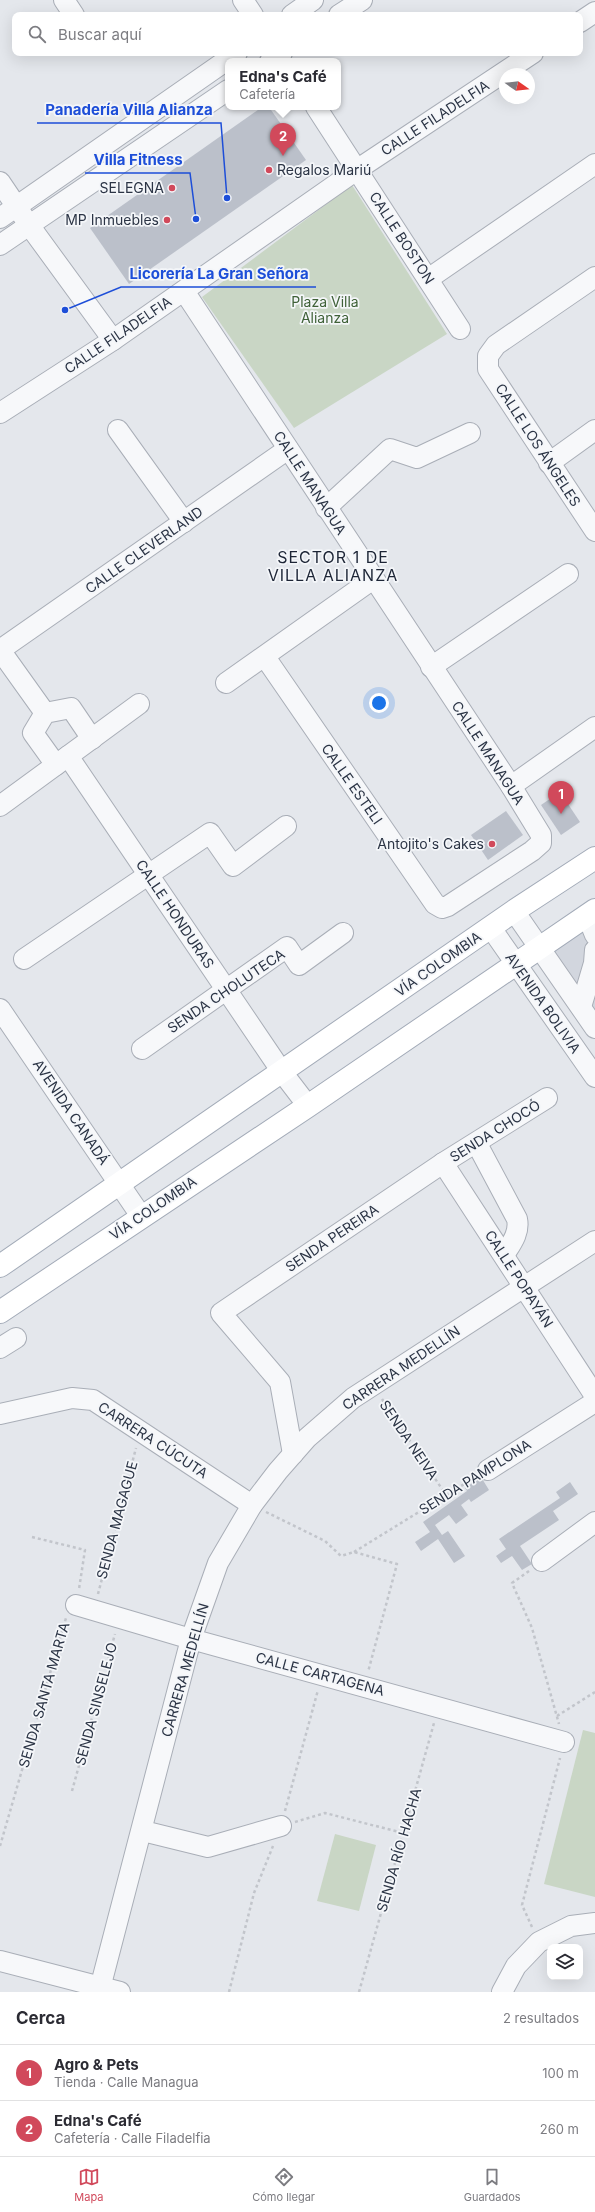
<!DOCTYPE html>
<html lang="es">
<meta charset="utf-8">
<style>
body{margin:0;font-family:Inter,sans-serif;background:#f2f2f3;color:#2b2b33}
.controls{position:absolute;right:12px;bottom:12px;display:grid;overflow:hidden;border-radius:8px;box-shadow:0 4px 16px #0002}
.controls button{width:36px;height:36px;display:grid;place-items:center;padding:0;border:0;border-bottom:1px solid #e1e1e2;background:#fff;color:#2b2b33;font:20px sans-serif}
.compass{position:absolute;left:499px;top:68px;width:36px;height:36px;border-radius:50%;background:#fff;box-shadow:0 4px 16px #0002;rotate:104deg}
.you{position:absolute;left:379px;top:703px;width:14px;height:14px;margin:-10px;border:3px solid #fff;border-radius:50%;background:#1a73e8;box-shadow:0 0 0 6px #1a73e833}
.badge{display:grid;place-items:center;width:26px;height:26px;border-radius:50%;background:#d1495b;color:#fff;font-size:13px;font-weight:700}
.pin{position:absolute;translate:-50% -33px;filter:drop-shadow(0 1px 2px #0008)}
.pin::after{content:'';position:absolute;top:21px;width:14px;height:12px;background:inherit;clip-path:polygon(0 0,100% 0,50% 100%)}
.popup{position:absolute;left:225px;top:58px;width:116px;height:52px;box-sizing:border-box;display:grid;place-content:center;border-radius:8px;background:#fff;filter:drop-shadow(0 1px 3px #0005);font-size:13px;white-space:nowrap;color:#7c7c81}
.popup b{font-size:15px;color:#2b2b33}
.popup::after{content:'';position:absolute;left:50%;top:100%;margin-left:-8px;border:8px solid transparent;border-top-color:#fff}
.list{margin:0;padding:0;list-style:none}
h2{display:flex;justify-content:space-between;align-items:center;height:52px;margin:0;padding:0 16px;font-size:17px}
h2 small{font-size:13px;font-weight:400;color:#7c7c81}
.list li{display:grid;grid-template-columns:26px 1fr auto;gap:12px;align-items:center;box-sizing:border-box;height:56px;padding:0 16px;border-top:1px solid #e1e1e2}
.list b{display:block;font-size:15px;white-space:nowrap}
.list p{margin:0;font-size:13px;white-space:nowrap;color:#7c7c81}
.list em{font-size:13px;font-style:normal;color:#7c7c81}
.icon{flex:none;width:22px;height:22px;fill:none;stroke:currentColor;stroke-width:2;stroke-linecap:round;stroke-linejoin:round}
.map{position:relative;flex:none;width:595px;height:1992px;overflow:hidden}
.search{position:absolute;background:#fff;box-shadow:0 4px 16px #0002;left:12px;right:12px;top:12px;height:44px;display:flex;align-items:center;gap:10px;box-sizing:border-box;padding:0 14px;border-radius:8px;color:#7c7c81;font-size:15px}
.sheet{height:164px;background:#fff}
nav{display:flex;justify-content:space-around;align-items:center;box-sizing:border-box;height:56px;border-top:1px solid #e1e1e2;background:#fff;font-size:11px;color:#7c7c81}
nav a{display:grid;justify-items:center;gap:2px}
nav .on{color:#d1495b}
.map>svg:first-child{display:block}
</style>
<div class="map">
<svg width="595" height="1992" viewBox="0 0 595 1992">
<rect width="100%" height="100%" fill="#e4e7ec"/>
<!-- built -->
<polygon fill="#d2d6de" points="595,910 595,1027 540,946"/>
<!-- green -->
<g fill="#c9d6c5">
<polygon points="352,185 447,334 294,428 202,297"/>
<polygon points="583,1730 595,1733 595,1897 544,1884"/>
<polygon points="335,1834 376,1845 359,1911 317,1901"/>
</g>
<!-- building -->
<g fill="#bbc0ca">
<polygon points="262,107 269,107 306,160 129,284 90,228"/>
<polygon points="560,792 580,822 561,835 541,805"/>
<polygon points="506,811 523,835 488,860 471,835"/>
<polygon points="481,1477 489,1490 471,1502 469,1499 461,1505 468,1515 456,1524 449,1515 435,1525 442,1535 448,1531 465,1556 454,1563 438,1539 421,1551 415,1542 430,1532 423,1522 467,1491 465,1488"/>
<polygon points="570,1482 578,1494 553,1511 559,1520 520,1546 532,1564 522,1570 512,1556 501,1563 496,1556 506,1549 499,1539 560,1498 556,1492"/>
</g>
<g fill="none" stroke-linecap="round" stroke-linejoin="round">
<defs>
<g id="minor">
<polyline points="64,0 74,15"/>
<polyline points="243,0 253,15"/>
<polyline points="292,15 313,0"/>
<polyline points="339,15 362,0"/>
<polyline points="580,22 595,12"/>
<polyline points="270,61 282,53"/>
<polyline points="316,107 460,329"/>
<polyline points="0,182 29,225 113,340"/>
<polyline points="0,218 237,53"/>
<polyline points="0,245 228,90"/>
<polyline points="595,277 496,345 488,356 488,369 595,531"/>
<polyline points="428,279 595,164"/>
<polyline points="184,291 511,786 541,835 541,843 532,851 448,906 442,908 435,904 265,657"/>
<polyline points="0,413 113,340 358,169 533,53"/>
<polyline points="118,430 184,522"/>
<polyline points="549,463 595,430"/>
<polyline points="326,508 390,449 417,458 470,433"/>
<polyline points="0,650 288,449"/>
<polyline points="0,650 45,713"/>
<polyline points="431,667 568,574"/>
<polyline points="226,683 373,579"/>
<polyline points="68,756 282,1072 308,1106"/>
<polyline points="56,765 33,733 45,713 71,708 92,739"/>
<polyline points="511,786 595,727"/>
<polyline points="0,806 139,704"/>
<polyline points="514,911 595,1028"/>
<polyline points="587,915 595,935"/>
<polyline points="491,928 595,1077"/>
<polyline points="24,959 210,833 233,866 286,826"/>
<polyline points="581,1007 594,963 595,950"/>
<polyline points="0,1009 141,1216"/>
<polyline points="142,1049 287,947 299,965 343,933"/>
<path d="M477,1144L517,1219C520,1233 511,1244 504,1255"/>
<polyline points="443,1163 595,1396"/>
<polyline points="0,1348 16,1338"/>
<polyline points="0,1414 72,1398 93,1400 252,1505"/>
<polyline points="293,1454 280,1382 221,1313 443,1163 547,1098"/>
<polyline points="488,1470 595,1402"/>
<polyline points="542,1561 595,1522"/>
<polyline points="76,1605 191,1639 564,1742"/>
<polyline points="143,1831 208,1847 281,1826"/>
<polyline points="0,1961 120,1992"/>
<polyline points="99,1992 191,1639 218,1563 252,1505 278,1471 307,1438 353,1398 595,1241"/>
<polyline points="502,1992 516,1966 539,1942 571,1926 595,1923"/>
</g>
<g id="major">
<polyline points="0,1266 514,911 595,858"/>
<polyline points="0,1312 308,1106 595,910"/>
</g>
</defs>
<!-- minor casing -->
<use href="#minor" stroke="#a9aeb7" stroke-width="22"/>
<!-- major casing -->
<use href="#major" stroke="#a3abb8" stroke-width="24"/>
<!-- path -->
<g stroke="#c2c5cb" stroke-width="2.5" stroke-dasharray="3 3" stroke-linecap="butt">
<polyline points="382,1399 446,1495"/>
<polyline points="266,1512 325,1541 341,1556 354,1552 397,1564 368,1672"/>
<polyline points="32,1537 85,1550 79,1589"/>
<polyline points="354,1552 474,1478"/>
<polyline points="529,1571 512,1583 532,1628 559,1724"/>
<polyline points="98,1594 136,1448"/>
<polyline points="557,1716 595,1692"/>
<polyline points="72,1791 115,1634"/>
<polyline points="285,1811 318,1690"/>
<polyline points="295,1822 325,1813 403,1833"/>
<polyline points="0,1846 66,1618"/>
<polyline points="532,1927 522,1905 560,1758"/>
<polyline points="229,1992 254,1893 273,1846"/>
<polyline points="359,1992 434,1723"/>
</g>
<!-- minor -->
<use href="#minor" stroke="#f7f8fa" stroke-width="20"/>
<!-- major -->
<use href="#major" stroke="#fff" stroke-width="22"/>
</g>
<!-- markers -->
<g fill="#d1495b" stroke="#f4f6f9" stroke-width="1.5">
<circle cx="269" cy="170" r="4"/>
<circle cx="172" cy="188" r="4"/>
<circle cx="167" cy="220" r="4"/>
<circle cx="492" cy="844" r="4"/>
</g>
<g text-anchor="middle" stroke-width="3.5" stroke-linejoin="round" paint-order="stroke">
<!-- street labels -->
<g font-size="14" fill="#2b3445" stroke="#f4f6f9">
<text transform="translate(435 118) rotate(-33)" y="5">CALLE FILADELFIA</text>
<text transform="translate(402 238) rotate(57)" y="5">CALLE BOSTON</text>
<text transform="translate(118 335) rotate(-34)" y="5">CALLE FILADELFIA</text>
<text transform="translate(538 445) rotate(57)" y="5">CALLE LOS ÁNGELES</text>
<text transform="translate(310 483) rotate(57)" y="5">CALLE MANAGUA</text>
<text transform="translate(144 550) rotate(-35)" y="5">CALLE CLEVERLAND</text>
<text transform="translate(488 753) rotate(57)" y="5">CALLE MANAGUA</text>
<text transform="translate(352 784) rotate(55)" y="5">CALLE ESTELI</text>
<text transform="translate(175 914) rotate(56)" y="5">CALLE HONDURAS</text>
<text transform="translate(438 964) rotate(-35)" y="5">VÍA COLOMBIA</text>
<text transform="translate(226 991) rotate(-34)" y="5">SENDA CHOLUTECA</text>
<text transform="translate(543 1003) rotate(55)" y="5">AVENIDA BOLIVIA</text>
<text transform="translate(71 1112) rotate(56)" y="5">AVENIDA CANADÁ</text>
<text transform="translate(495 1131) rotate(-32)" y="5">SENDA CHOCÓ</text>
<text transform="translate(153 1208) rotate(-34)" y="5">VÍA COLOMBIA</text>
<text transform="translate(332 1238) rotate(-34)" y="5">SENDA PEREIRA</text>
<text transform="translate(519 1279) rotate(57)" y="5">CALLE POPAYÁN</text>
<text transform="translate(401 1368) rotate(-34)" y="5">CARRERA MEDELLÍN</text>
<text transform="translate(153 1440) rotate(33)" y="5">CARRERA CÚCUTA</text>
<text transform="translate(409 1440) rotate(56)" y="5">SENDA NEIVA</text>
<text transform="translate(475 1477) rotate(-32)" y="5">SENDA PAMPLONA</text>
<text transform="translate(117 1520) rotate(-75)" y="5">SENDA MAGAGUE</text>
<text transform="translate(185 1670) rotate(-74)" y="5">CARRERA MEDELLÍN</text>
<text transform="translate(320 1674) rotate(15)" y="5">CALLE CARTAGENA</text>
<text transform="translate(44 1695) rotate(-74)" y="5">SENDA SANTA MARTA</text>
<text transform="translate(96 1704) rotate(-75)" y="5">SENDA SINSELEJO</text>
<text transform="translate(399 1850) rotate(-74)" y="5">SENDA RÍO HACHA</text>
</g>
<!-- poi labels -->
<g font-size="14" fill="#2b3445" stroke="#f4f6f9" text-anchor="end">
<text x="277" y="175" text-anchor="start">Regalos Mariú</text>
<text x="164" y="193">SELEGNA</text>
<text x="159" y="225">MP Inmuebles</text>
<text x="484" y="849">Antojito's Cakes</text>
</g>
<!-- park labels -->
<g font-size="14" fill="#3f6138" stroke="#f4f6f9">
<text x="325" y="307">Plaza Villa<tspan x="325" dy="16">Alianza</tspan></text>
</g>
<!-- quarter labels -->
<g font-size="16" letter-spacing="1" fill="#1d2536" stroke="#f4f6f9">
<text x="333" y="563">SECTOR 1 DE<tspan x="333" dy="18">VILLA ALIANZA</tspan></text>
</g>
</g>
<!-- callouts -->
<path fill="none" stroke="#1d4ed8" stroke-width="1.5" d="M227 198L221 123H37M196 219L190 173H85M65 310L121 287H316"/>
<g fill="#1d4ed8" stroke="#f4f6f9" stroke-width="1.5">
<circle cx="227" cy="198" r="4"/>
<circle cx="196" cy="219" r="4"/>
<circle cx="65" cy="310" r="4"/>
</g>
<g font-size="15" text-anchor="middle" font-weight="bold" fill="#1d4ed8" stroke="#f4f6f9" stroke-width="3.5" stroke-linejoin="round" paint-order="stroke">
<text x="129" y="115">Panadería Villa Alianza</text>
<text x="138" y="165">Villa Fitness</text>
<text x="219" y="279">Licorería La Gran Señora</text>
</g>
</svg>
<div class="controls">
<button><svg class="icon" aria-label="layers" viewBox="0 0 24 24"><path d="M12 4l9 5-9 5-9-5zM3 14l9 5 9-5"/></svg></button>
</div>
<svg class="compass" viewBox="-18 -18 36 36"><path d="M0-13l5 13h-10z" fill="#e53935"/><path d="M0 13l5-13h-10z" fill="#7c7c81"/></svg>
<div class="you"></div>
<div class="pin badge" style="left:561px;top:814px">1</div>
<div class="pin badge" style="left:283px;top:156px">2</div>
<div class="popup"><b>Edna's Café</b>Cafetería</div>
<div class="search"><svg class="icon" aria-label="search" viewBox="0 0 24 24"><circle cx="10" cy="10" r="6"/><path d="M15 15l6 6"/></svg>Buscar aquí</div>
</div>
<section class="sheet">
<h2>Cerca<small>2 resultados</small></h2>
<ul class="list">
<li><span class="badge">1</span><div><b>Agro &amp; Pets</b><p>Tienda · Calle Managua</p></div><em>100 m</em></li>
<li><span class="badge">2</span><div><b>Edna's Café</b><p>Cafetería · Calle Filadelfia</p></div><em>260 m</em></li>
</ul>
</section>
<nav>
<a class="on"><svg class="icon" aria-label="map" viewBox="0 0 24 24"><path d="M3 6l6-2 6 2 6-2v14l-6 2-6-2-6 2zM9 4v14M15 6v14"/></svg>Mapa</a>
<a><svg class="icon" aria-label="directions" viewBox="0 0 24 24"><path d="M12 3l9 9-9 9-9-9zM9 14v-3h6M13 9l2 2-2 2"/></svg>Cómo llegar</a>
<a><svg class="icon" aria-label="saved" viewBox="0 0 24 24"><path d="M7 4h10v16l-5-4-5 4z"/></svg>Guardados</a>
</nav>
